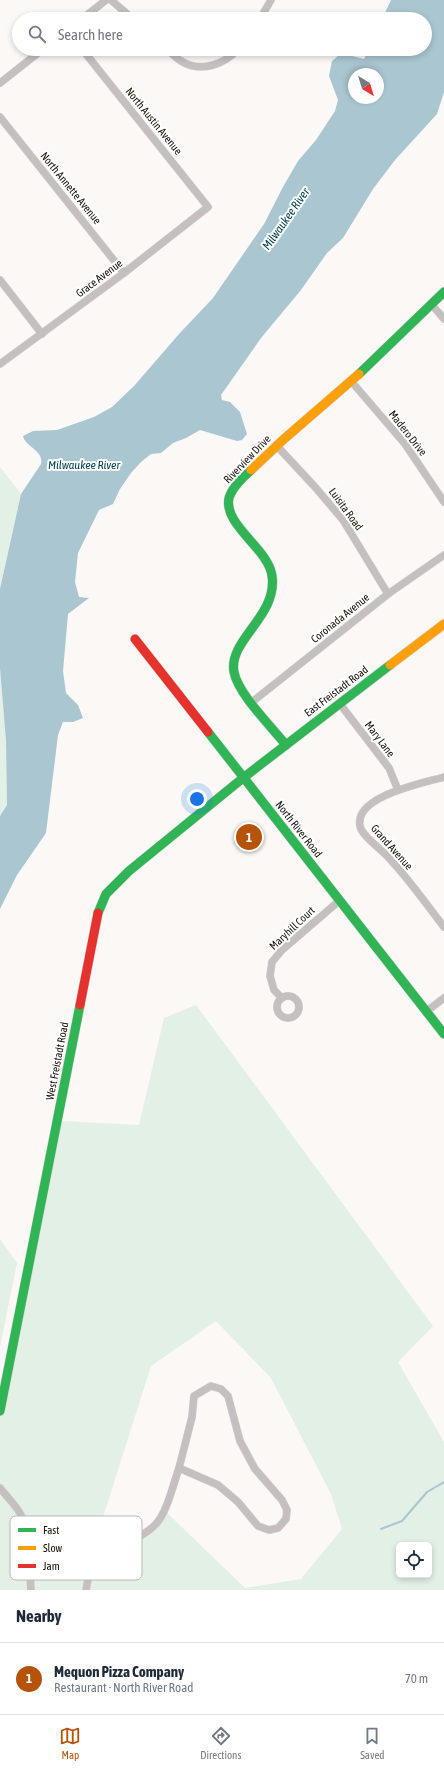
<!DOCTYPE html>
<meta charset="utf-8">
<style>
body{margin:0;font-family:"Asap Condensed",sans-serif;background:#f6f6f7;color:#1f2937}
.controls{position:absolute;right:12px;bottom:12px;display:grid;overflow:hidden;border-radius:6px;box-shadow:0 2px 6px #0003}
.controls button{width:36px;height:36px;display:grid;place-items:center;padding:0;border:0;border-bottom:1px solid #e0e1e3;background:#fff;color:#1f2937;font:20px sans-serif}
.compass{position:absolute;left:348px;top:68px;width:36px;height:36px;border-radius:50%;background:#fff;box-shadow:0 2px 6px #0003;rotate:142deg}
.you{position:absolute;left:197px;top:799px;width:14px;height:14px;margin:-10px;border:3px solid #fff;border-radius:50%;background:#1a73e8;box-shadow:0 0 0 6px #1a73e833}
.badge{display:grid;place-items:center;width:26px;height:26px;border-radius:50%;background:#b45309;color:#fff;font-size:13px;font-weight:700}
.pin{position:absolute;translate:-50% -50%;border:2px solid #fff;box-shadow:0 1px 4px #0006}
.list{margin:0;padding:0;list-style:none}
h2{display:flex;justify-content:space-between;align-items:center;height:52px;margin:0;padding:0 16px;font-size:17px}
h2 small{font-size:13px;font-weight:400;color:#747a83}
.list li{display:grid;grid-template-columns:26px 1fr auto;gap:12px;align-items:center;box-sizing:border-box;height:72px;padding:0 16px;border-top:1px solid #e0e1e3}
.list b{display:block;font-size:15px;white-space:nowrap}
.list p{margin:0;font-size:13px;white-space:nowrap;color:#747a83}
.list em{font-size:13px;font-style:normal;color:#747a83}
.icon{flex:none;width:22px;height:22px;fill:none;stroke:currentColor;stroke-width:2;stroke-linecap:round;stroke-linejoin:round}
.map{position:relative;flex:none;width:444px;height:1590px;overflow:hidden}
.search{position:absolute;background:#fff;box-shadow:0 2px 6px #0003;left:12px;right:12px;top:12px;height:44px;display:flex;align-items:center;gap:10px;box-sizing:border-box;padding:0 14px;border-radius:22px;color:#747a83;font-size:15px}
.sheet{height:124px;background:#fff}
nav{display:flex;justify-content:space-around;align-items:center;box-sizing:border-box;height:56px;border-top:1px solid #e0e1e3;background:#fff;font-size:11px;color:#747a83}
nav a{display:grid;justify-items:center;gap:2px}
nav .on{color:#b45309}
.map>svg:first-child{display:block}
</style>
<div class="map">
<svg width="444" height="1590" viewBox="0 0 444 1590">
<rect width="100%" height="100%" fill="#fbf8f5"/>
<!-- green -->
<g fill="#e2f0e6" fill-rule="evenodd">
<polygon points="0,467 21,494 0,589"/>
<polygon points="0,668 6,741 7,805 0,816"/>
<path d="M196,1005L433,1326L398,1362L444,1442V1590H0V1411L61,1121L139,1125L164,1018ZM216,1321L271,1378L331,1494L342,1529L301,1579L245,1588L164,1510L145,1533L103,1556L98,1533L151,1366ZM399,1545H429V1575H399Z"/>
<polygon points="0,1239 17,1263 0,1347"/>
</g>
<!-- water -->
<path fill="#aac6d1" fill-rule="evenodd" d="M391,0H444V92L437,114L395,160L373,189L343,238L327,253L301,290L261,338L221,395L222,400L230,402L240,412L247,434L242,440L237,441L200,430L186,438L173,443L161,453L151,454L141,462L131,473L120,489L113,504L99,510L78,553L75,582L79,597L89,598L68,614L63,671L66,693L78,705L83,718L73,722H63L58,735L46,833L17,875L0,909V816L7,805L6,741L0,668V589L21,494L41,464C44,450 25,447 23,436L33,431L57,430L94,417L112,407L134,386L179,334L213,298L264,224L283,187L298,161L316,140L335,111L338,100L329,76L332,61L339,55L344,54L364,59L369,49H425V19H382ZM354,74H378V98H354Z"/>
<g fill="none" stroke-linecap="round" stroke-linejoin="round">
<!-- stream -->
<polyline stroke="#aac6d1" stroke-width="2" points="381,1529 402,1521 427,1492 444,1482"/>
<defs>
<g id="street">
<polyline points="111,0 133,19"/>
<polyline points="82,19 106,0"/>
<polyline points="260,19 271,0"/>
<path d="M167,49C171,53 176,58 181,61C200,73 224,65 238,49"/>
<polyline points="0,83 43,49"/>
<polyline points="0,117 124,273"/>
<polyline points="0,280 42,334"/>
<polyline points="432,305 444,319"/>
<polyline points="0,364 124,273 208,207 82,49"/>
<polyline points="351,381 405,444 444,502"/>
<polyline points="276,445 315,487 343,520 388,594"/>
<polyline points="252,702 388,594 444,555"/>
<polyline points="340,704 389,768 398,790"/>
<path d="M444,777C424,783 354,796 360,826C361,835 382,850 388,857C409,879 426,904 444,927"/>
<circle cx="288" cy="1007" r="11"/>
<polyline points="282,998 274,990 270,976 272,962 282,950 339,901"/>
<polyline points="427,1011 444,998"/>
<polygon points="211,1386 221,1389 228,1396 240,1441 255,1469 282,1500 287,1510 286,1519 278,1528 269,1530 258,1526 238,1502 218,1485 179,1468 192,1417 194,1396"/>
<path d="M0,1488C7,1497 16,1505 21,1515C31,1534 29,1568 31,1590"/>
<path d="M86,1590C91,1547 130,1550 155,1525C167,1513 173,1485 179,1468"/>
</g>
<g id="fast">
<polyline points="359,374 444,292"/>
<path d="M251,470C243,477 232,488 229,498C223,525 269,549 272,576C278,616 228,640 234,672C238,694 271,726 286,745"/>
<polyline points="208,732 444,1034"/>
<polyline points="98,913 106,894 129,871 243,778 390,665"/>
<polyline points="0,1411 80,1005"/>
</g>
<g id="slow">
<polyline points="251,470 284,439 359,374"/>
<polyline points="390,665 444,624"/>
</g>
<g id="jam">
<polyline points="135,639 208,732"/>
<polyline points="80,1005 98,913"/>
</g>
</defs>
<!-- street casing -->
<use href="#street" stroke="#d6d3d0" stroke-width="8"/>
<!-- fast casing -->
<use href="#fast" stroke="#d6d3d0" stroke-width="10"/>
<!-- slow casing -->
<use href="#slow" stroke="#d6d3d0" stroke-width="10"/>
<!-- jam casing -->
<use href="#jam" stroke="#d6d3d0" stroke-width="10"/>
<!-- street -->
<use href="#street" stroke="#c5c0bf" stroke-width="7"/>
<!-- fast -->
<use href="#fast" stroke="#30b455" stroke-width="9"/>
<!-- slow -->
<use href="#slow" stroke="#ff9f0a" stroke-width="9"/>
<!-- jam -->
<use href="#jam" stroke="#e5322d" stroke-width="9"/>
</g>
<g text-anchor="middle" stroke-width="4" stroke-linejoin="round" paint-order="stroke">
<!-- street labels -->
<g font-size="11" fill="#181308" stroke="#fff">
<text transform="translate(154 121) rotate(51)" y="4">North Austin Avenue</text>
<text transform="translate(71 188) rotate(51)" y="4">North Annette Avenue</text>
<text transform="translate(99 278) rotate(-37)" y="4">Grace Avenue</text>
<text transform="translate(408 433) rotate(52)" y="4">Madero Drive</text>
<text transform="translate(247 459) rotate(-46)" y="4">Riverview Drive</text>
<text transform="translate(346 509) rotate(54)" y="4">Luisita Road</text>
<text transform="translate(340 618) rotate(-39)" y="4">Coronada Avenue</text>
<text transform="translate(336 691) rotate(-37)" y="4">East Freistadt Road</text>
<text transform="translate(380 739) rotate(53)" y="4">Mary Lane</text>
<text transform="translate(299 829) rotate(52)" y="4">North River Road</text>
<text transform="translate(392 847) rotate(48)" y="4">Grand Avenue</text>
<text transform="translate(292 928) rotate(-43)" y="4">Maryhill Court</text>
<text transform="translate(57 1061) rotate(-79)" y="4">West Freistadt Road</text>
</g>
<!-- water labels -->
<g font-size="12" font-style="italic" fill="#003e50" stroke="#fff">
<text transform="translate(286 219) rotate(-55)" y="4">Milwaukee River</text>
<text x="84" y="469">Milwaukee River</text>
</g>
</g>
<!-- legend -->
<rect x="10" y="1516" width="132" height="64" rx="6" fill="#fff" stroke="#bab8b5" stroke-width="1"/>
<rect x="18" y="1528" width="18" height="4" fill="#30b455"/>
<rect x="18" y="1546" width="18" height="4" fill="#ff9f0a"/>
<rect x="18" y="1564" width="18" height="4" fill="#e5322d"/>
<g font-size="11" fill="#181308">
<text x="43" y="1534">Fast</text>
<text x="43" y="1552">Slow</text>
<text x="43" y="1570">Jam</text>
</g>
</svg>
<div class="controls">
<button><svg class="icon" aria-label="locate" viewBox="0 0 24 24"><circle cx="12" cy="12" r="6"/><path d="M12 2v4M12 18v4M2 12h4M18 12h4"/></svg></button>
</div>
<svg class="compass" viewBox="-18 -18 36 36"><path d="M0-13l5 13h-10z" fill="#e53935"/><path d="M0 13l5-13h-10z" fill="#747a83"/></svg>
<div class="you"></div>
<div class="pin badge" style="left:249px;top:837px">1</div>
<div class="search"><svg class="icon" aria-label="search" viewBox="0 0 24 24"><circle cx="10" cy="10" r="6"/><path d="M15 15l6 6"/></svg>Search here</div>
</div>
<section class="sheet">
<h2>Nearby<small></small></h2>
<ul class="list">
<li><span class="badge">1</span><div><b>Mequon Pizza Company</b><p>Restaurant · North River Road</p></div><em>70 m</em></li>
</ul>
</section>
<nav>
<a class="on"><svg class="icon" aria-label="map" viewBox="0 0 24 24"><path d="M3 6l6-2 6 2 6-2v14l-6 2-6-2-6 2zM9 4v14M15 6v14"/></svg>Map</a>
<a><svg class="icon" aria-label="directions" viewBox="0 0 24 24"><path d="M12 3l9 9-9 9-9-9zM9 14v-3h6M13 9l2 2-2 2"/></svg>Directions</a>
<a><svg class="icon" aria-label="saved" viewBox="0 0 24 24"><path d="M7 4h10v16l-5-4-5 4z"/></svg>Saved</a>
</nav>
